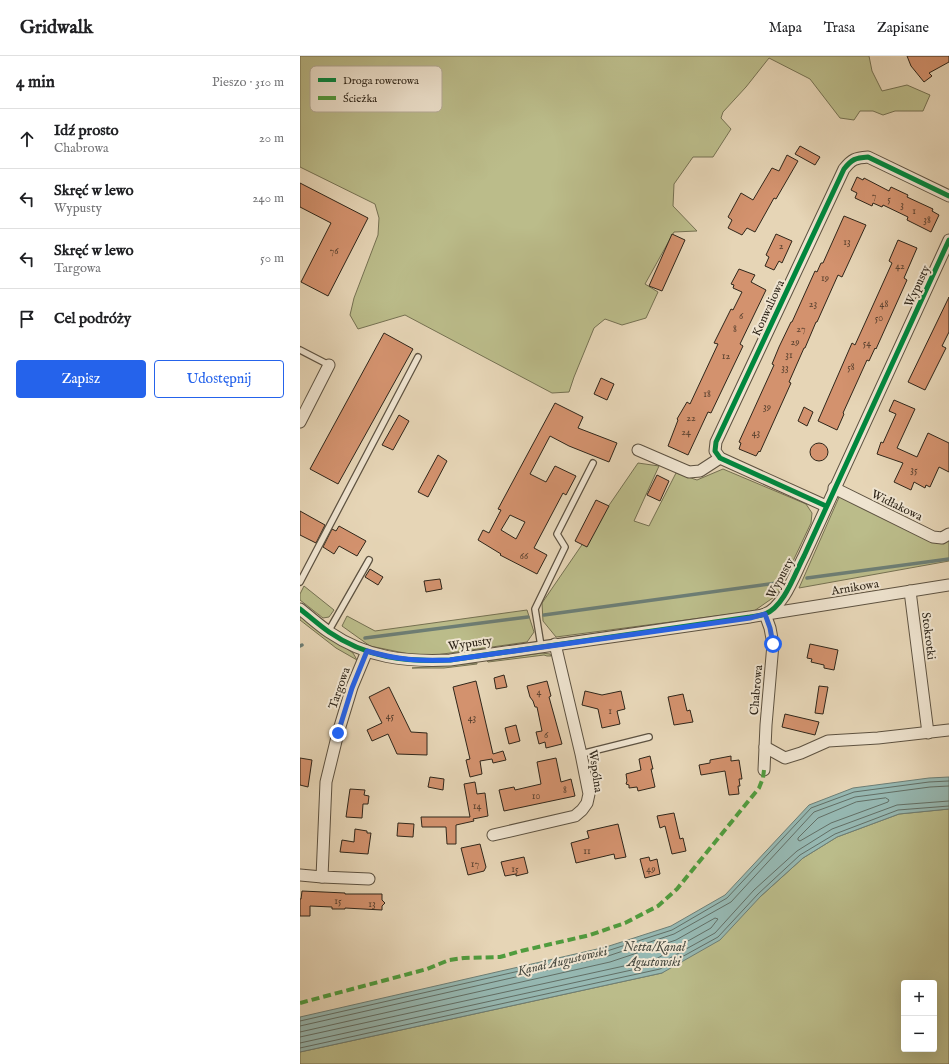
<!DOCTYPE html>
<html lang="pl">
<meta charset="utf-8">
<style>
body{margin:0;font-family:"IM FELL English",serif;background:#f2f2f2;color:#202124}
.controls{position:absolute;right:12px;bottom:12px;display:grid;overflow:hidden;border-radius:4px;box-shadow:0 4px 16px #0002}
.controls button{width:36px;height:36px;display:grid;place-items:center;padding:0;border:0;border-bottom:1px solid #e0e0e0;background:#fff;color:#202124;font:20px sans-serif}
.stop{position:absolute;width:12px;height:12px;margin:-9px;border:3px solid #2563eb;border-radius:50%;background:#fff}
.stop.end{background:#2563eb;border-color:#fff;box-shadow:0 1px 4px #0008}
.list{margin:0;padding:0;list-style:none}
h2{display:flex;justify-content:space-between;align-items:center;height:52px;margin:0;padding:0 16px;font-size:17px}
h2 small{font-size:13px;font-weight:400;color:#757577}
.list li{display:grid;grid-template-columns:26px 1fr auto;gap:12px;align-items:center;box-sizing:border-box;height:60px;padding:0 16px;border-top:1px solid #e0e0e0}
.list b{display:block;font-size:15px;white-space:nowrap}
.list p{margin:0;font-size:13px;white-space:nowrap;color:#757577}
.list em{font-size:13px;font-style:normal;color:#757577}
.actions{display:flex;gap:8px;padding:12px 16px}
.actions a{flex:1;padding:9px 0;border:1px solid #2563eb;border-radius:4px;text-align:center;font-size:14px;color:#2563eb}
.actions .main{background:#2563eb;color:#fff}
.icon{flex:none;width:22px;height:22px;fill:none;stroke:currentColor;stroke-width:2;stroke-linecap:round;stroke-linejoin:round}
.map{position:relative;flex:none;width:649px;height:1008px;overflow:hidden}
header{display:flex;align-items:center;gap:24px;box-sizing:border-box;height:56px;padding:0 20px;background:#fff;border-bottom:1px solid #e0e0e0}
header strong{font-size:19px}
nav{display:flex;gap:22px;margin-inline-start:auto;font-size:14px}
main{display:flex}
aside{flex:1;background:#fff}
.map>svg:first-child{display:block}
</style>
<header>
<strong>Gridwalk</strong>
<nav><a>Mapa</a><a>Trasa</a><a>Zapisane</a></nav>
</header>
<main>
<aside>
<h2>4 min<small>Pieszo · 310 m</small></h2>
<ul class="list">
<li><svg class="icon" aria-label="ahead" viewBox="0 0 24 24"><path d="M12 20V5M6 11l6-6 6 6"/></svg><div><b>Idź prosto</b><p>Chabrowa</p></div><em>20 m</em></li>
<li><svg class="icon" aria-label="left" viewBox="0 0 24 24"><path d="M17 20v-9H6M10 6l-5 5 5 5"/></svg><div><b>Skręć w lewo</b><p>Wypusty</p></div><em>240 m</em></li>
<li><svg class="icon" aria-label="left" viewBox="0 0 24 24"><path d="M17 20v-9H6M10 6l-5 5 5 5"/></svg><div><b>Skręć w lewo</b><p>Targowa</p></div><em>50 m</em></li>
<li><svg class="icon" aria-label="arrive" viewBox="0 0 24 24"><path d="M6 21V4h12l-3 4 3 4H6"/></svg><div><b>Cel podróży</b></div></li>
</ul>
<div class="actions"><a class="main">Zapisz</a><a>Udostępnij</a></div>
</aside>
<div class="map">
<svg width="649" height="1008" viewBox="0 0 649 1008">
<rect width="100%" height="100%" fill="#e6d5b6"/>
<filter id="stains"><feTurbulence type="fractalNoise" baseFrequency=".005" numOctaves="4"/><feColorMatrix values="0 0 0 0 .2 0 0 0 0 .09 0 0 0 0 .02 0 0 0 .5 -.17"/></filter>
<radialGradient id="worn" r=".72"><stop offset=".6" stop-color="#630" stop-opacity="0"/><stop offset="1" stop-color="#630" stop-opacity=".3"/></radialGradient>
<!-- green -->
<g fill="#bbbc8a" stroke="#757152" fill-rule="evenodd">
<polygon points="0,0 569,0 572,15 582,35 607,29 630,39 623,55 595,55 583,59 573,55 560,55 554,64 540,62 510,23 469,2 446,31 423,56 421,62 431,73 413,101 393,101 374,128 373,150 397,175 374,176 345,228 358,236 346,262 322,269 305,263 294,272 274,321 269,336 252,337 105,259 58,273 50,259 54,242 78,179 79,162 75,148 0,111"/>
<polygon points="338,407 359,410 334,465 349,470 376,417 397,424 423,413 506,448 512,457 511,467 477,539 454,555 256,581 243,565 242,547"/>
<polygon points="540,439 649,485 649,505 499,532"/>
<polygon points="4,530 34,554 29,561 23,562 0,544 0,538"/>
<polygon points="227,554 234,576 227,586 136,599 114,599 70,590 42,570 47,560 75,575"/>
<polygon points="0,560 53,597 57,604 36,592 0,564"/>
<polygon points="242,597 250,598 251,600 247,600 244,599 188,606 187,605"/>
<polygon points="177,607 177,608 144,612 112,612"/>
<path d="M649,753V1008H0V996L362,917L461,840L503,802L537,781L599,758ZM604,927H634V993H604Z"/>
</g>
<!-- water -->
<polygon fill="#96b8b2" stroke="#6d7e75" points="649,721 649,753 599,758 537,781 503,802 461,840 420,884 362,917 0,996 0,961 306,891 371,870 425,839 509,749 553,732 629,722"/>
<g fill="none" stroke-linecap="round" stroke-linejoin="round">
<!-- shore -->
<g stroke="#626f66" stroke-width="1">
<polygon points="586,742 589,744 588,746 531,767 500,785 498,784 498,782 518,762 556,746"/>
<polyline points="0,965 307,895 372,874 427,842 511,752 554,736 629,726 649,725"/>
<polyline points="0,970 308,900 374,878 431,846 514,756 555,741 630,731 649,730"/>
<polyline points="0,976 310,906 376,884 415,862 418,863 411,872 356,903 0,981"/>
<polyline points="0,987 359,908 415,877 454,834 497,795 532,773 597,749 649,745"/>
<polyline points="0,992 360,913 418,881 458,838 500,799 535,778 598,754 649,750"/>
</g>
<!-- stream -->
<g stroke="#6d7e75" stroke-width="3.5">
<polyline points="507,522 649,503"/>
<polyline points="244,559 484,526"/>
<polyline points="65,582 228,561"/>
<polyline points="0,590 2,589"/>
</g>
</g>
<!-- building -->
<g fill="#d3926e" stroke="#2f261a" fill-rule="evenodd">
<polygon points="607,0 649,0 649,6 629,17 632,20 624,26 611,10"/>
<polygon points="500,90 520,101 515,109 495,98"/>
<polygon points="487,99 498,105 476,143 474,142 455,176 447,172 442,179 428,172 432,164 428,161 441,137 453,144 472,112 479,115"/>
<polygon points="557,121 563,124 564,122 589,135 591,131 608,139 607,141 633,153 632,155 639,159 631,176 607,164 608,161 583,149 582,151 573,147 572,150 555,142 557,137 551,134"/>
<polygon points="0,127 68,162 28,240 1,226 31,167 0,151"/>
<polygon points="544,160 566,169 542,221 538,219 517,266 516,266 505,292 504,292 489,326 491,327 460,396 459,395 456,400 439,393 441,387 439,386 474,309 472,308 479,291 491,266 492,266 515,215 517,216 521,207 523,207"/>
<polygon points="372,178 385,184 362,235 349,230"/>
<polygon points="476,178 492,185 482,207 479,205 474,214 465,210 469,201 466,199"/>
<polygon points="598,184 617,192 604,222 607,224 576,293 575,292 569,305 567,304 543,357 544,358 537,374 518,365 552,287 555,289 565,267 592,207 589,205"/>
<polygon points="439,213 455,219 451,226 466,234 440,288 443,290 411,357 408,356 388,399 368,390 378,364 377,363 387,346 390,348 418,288 414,287 431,253 433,254 442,236 433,232 434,229 431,228"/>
<polygon points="649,241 649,276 642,290 646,292 625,334 608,326"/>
<polygon points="84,277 113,293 38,428 10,413"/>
<polygon points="301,322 314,328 307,344 294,338"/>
<polygon points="594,344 615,353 597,392 617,401 628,377 649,387 649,416 639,411 630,431 626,429 625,432 614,426 611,434 594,426 603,407 577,398 581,386 583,387 596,358 589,355"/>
<path d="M255,347L283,361L278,372L317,387L309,406L269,390L250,380L230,418L246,426L255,410L276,420L266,439L263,437L234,492L247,499L237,518L200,499L201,498L178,484L183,474L189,477L201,454L198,453ZM210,459L225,466L216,483L201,474Z"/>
<polygon points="504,351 513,356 507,370 498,365"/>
<polygon points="99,359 109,365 93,394 82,389"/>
<circle cx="519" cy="396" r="9"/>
<polygon points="138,399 147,405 128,441 118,436"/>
<polygon points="357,419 369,425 360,445 347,439"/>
<polygon points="296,444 309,450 287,491 275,485"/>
<polygon points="0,455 25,469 16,487 0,479"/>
<polygon points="39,470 66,485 57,500 39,490 34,498 23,491 32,473 36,475"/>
<polygon points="70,513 83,521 78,529 65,521"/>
<polygon points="140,523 142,533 126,536 124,525"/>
<polygon points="510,588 538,594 534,614 524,612 524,609 511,606 512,603 507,602"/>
<polygon points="204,619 207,631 196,633 194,622"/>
<polygon points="176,625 193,698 203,695 206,704 193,707 192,703 180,705 182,718 170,721 166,704 170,703 153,631"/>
<polygon points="247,625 251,640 249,641 262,688 246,692 245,686 239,688 236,676 242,675 237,651 235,651 233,645 230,641 227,630"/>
<polygon points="519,630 528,631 523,658 515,657"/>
<polygon points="89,631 111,676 127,677 127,699 97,698 88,678 72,685 67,674 82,667 69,641"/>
<polygon points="285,635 302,639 321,635 325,653 317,655 320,668 302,672 298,653 282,649"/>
<polygon points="383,638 387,655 390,654 393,666 374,669 368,641"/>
<polygon points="485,658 519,666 515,679 482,671"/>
<polygon points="216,669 220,685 209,688 205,672"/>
<polygon points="350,700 353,713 351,713 355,731 338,735 337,731 329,732 329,729 326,728 327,725 326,718 341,714 339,703"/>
<polygon points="431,700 431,705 439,704 442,723 439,723 440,730 438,730 439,738 429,739 425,715 401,719 399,709 410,707 410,704"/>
<polygon points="0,702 12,704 8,731 0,729"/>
<polygon points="256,702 261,726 271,723 275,740 204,755 199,734 214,731 215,734 241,728 237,706"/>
<polygon points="130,721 144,723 143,734 128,731"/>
<polygon points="175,726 177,738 185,737 188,760 173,763 174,765 156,769 156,788 147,788 146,771 122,771 121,761 170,761 164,728"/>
<polygon points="50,733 65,734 64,739 69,740 68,748 63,748 62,762 46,761"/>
<polygon points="374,757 380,783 383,782 386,795 372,798 365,770 360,772 357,760"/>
<polygon points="98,767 114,768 113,781 97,780"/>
<polygon points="318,768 326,801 315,803 314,798 276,807 271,787 289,782 287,775"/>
<polygon points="55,773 67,775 67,777 71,777 68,798 40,796 42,784 54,786"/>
<polygon points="180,788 186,811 184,815 168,819 161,792"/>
<polygon points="224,801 228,817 216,820 216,818 205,820 201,806"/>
<polygon points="349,801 350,805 357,803 360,818 345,822 340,803"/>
<polygon points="2,835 45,837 45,838 82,838 82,844 85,847 82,850 82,854 45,852 45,853 32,853 32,851 10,850 10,860 0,860 0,843 1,843"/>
</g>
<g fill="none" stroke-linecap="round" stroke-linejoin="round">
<defs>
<g id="service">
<polyline points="0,294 29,309"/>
<polyline points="0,526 118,301"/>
<polyline points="28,576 69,504"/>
<polyline points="241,590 235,553 265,491 257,478 293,407"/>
<polyline points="281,698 349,681"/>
</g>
<g id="minor">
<polyline points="0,366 29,309"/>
<polyline points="338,394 389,416 400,415 420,402"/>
<polyline points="534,432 633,481 642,482 649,478"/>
<path d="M526,450L420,402L415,395L416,386L544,113C552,103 555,102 568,101L649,140"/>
<polyline points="610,535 628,677"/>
<path d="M0,553C9,560 19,569 29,576C67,602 105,606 150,604L450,561C454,560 460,560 465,558C484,551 495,517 504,500L649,184"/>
<polyline points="467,558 649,529"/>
<polyline points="67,595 52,631 38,677 26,726 22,821 69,823"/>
<polyline points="465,691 485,702 501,697 528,685 578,682 649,674"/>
<polyline points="464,714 466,669 473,588 470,572 465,558"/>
<polyline points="193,779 275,760 282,754 287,747 289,738 281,698 255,588"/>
<polyline points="0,819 22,821"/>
</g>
</defs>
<!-- service casing -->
<use href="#service" stroke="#5d5241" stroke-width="8"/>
<!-- minor casing -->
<use href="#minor" stroke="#5d5241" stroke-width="13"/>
<!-- service -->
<use href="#service" stroke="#efe4d0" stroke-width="5.5"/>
<!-- minor -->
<use href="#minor" stroke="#efe4d0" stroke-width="11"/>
<!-- quiet -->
<polyline stroke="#509c3e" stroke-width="4" stroke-dasharray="8 4" stroke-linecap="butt" points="0,947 127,913 149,904 164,902 200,901 221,895 290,879 325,867 358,850 377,833 459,732 463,722 464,714"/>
<defs>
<g id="cycleway">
<path d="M526,450L420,402L415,395L416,386L544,113C552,103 555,102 568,101L649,140"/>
<path d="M0,553C9,560 19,569 29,576C67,602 105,606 150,604L450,561C454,560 460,560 465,558C484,551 495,517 504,500L649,184"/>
</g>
</defs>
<!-- cycleway casing -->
<use href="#cycleway" stroke="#efe4d0" stroke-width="8"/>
<!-- cycleway -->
<use href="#cycleway" stroke="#00873e" stroke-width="5"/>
</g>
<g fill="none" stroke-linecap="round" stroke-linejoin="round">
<!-- route -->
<path stroke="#2563eb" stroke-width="5" d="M38,677L52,632L67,595C98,604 118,605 150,604L450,562L465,558L470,572L473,588"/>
</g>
<g text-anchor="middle" stroke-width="4" stroke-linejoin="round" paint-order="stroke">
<!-- number labels -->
<g font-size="10" fill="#58412f">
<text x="574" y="143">7</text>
<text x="589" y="146">5</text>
<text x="602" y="152">3</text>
<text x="614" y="158">1</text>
<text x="627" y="167">38</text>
<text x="547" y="189">13</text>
<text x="481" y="193">2</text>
<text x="34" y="198">76</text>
<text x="600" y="213">42</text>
<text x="525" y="225">19</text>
<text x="513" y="251">23</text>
<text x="584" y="251">48</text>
<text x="441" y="263">6</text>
<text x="579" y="265">50</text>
<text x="435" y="276">8</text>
<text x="501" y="276">27</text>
<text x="495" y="289">29</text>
<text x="567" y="290">54</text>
<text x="489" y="302">31</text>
<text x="426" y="303">12</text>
<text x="551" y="314">58</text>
<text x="485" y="315">33</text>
<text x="407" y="341">18</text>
<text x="467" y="354">39</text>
<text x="391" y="365">22</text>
<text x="386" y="379">24</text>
<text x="456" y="380">43</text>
<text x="614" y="417">35</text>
<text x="224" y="503">66</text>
<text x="239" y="639">4</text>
<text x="310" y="658">1</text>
<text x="90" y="663">45</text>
<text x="172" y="665">43</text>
<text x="246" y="682">6</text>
<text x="265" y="737">8</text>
<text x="236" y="743">10</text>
<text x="177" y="753">14</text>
<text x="287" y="798">11</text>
<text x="175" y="811">17</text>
<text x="215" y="816">15</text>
<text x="351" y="816">49</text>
<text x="38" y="848">15</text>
<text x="72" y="851">13</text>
</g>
<!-- street labels -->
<g font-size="12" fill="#2f261a" stroke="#efe4d0">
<text transform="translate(617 230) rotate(-65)" y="4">Wypusty</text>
<text transform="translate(468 252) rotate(-65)" y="4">Konwaliowa</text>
<text transform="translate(597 449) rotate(26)" y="4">Widłakowa</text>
<text transform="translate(480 522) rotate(-61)" y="4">Wypusty</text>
<text transform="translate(555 531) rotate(-9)" y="4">Arnikowa</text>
<text transform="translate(629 580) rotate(83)" y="4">Stokrotki</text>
<text transform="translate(170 587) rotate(-8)" y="4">Wypusty</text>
<text transform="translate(39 632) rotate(-71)" y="4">Targowa</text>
<text transform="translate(456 634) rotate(-85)" y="4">Chabrowa</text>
<text transform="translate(296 715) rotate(82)" y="4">Wspólna</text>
</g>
<!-- water labels -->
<g font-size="13" font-style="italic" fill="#494a40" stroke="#efe4d0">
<text x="354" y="895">Netta/Kanał<tspan x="354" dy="15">Agustowski</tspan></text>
<text transform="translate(262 904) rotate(-13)" y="5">Kanał Augustowski</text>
</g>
</g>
<!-- legend -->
<rect x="10" y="10" width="132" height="46" rx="6" fill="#efe4d0" stroke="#b5ab99" stroke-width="1"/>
<rect x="18" y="22" width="18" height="4" fill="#00873e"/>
<rect x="18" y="40" width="18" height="4" fill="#509c3e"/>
<g font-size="11" fill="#2f261a">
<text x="43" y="28">Droga rowerowa</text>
<text x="43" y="46">Ścieżka</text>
</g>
<rect width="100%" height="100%" filter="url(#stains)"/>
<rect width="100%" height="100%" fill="url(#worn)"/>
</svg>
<div class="controls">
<button>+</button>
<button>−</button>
</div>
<div class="stop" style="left:473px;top:588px"></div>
<div class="stop end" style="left:38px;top:677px"></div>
</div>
</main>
